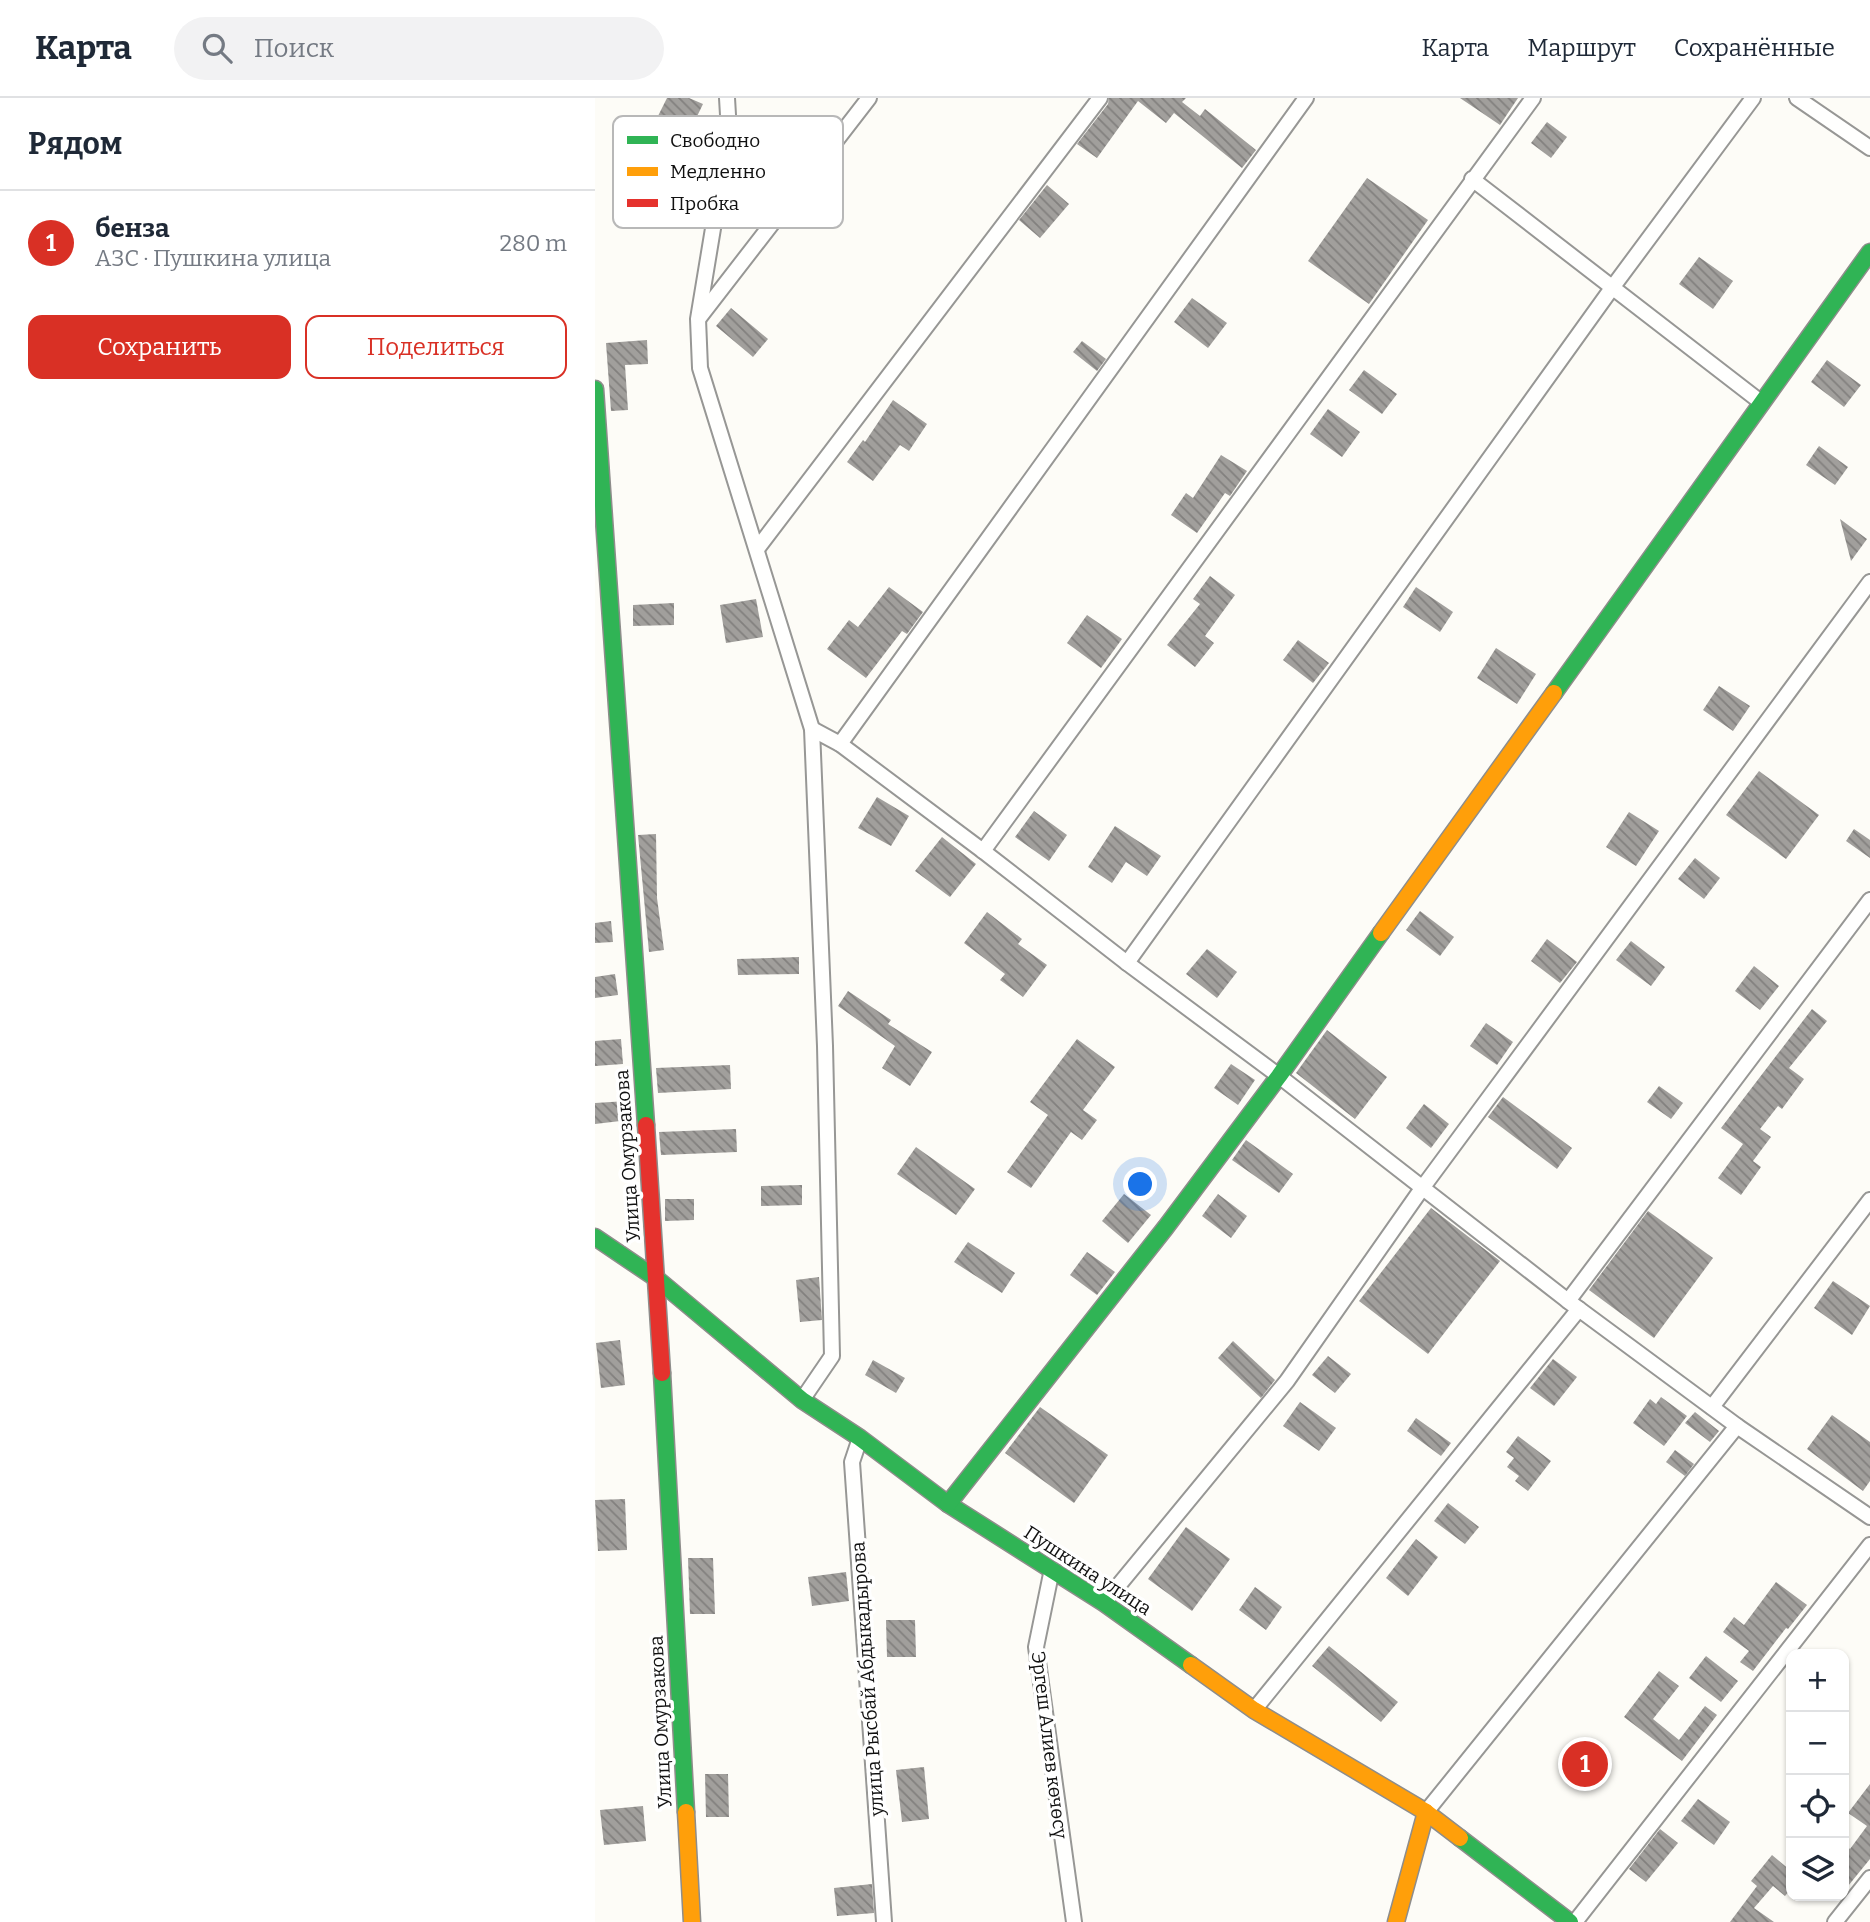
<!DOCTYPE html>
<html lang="ru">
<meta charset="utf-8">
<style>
body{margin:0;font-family:Bitter,serif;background:#f2f2f3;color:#1f2937}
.controls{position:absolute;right:21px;bottom:21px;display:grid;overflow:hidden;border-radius:14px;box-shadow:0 2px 5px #0004}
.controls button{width:63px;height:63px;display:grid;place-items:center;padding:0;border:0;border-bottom:2px solid #e0e1e3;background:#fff;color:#1f2937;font:35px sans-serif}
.you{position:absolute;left:546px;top:1087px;width:24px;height:24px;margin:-18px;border:5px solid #fff;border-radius:50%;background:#1a73e8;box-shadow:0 0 0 10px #1a73e833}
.badge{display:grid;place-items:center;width:46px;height:46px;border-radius:50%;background:#d93025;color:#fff;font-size:23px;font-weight:700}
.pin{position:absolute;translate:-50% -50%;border:4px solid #fff;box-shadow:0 2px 7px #0006}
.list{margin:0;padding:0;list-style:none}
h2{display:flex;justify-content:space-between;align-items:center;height:91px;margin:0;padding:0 28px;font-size:30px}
h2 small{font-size:23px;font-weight:400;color:#747a83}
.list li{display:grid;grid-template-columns:46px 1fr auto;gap:21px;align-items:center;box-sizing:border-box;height:105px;padding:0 28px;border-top:2px solid #e0e1e3}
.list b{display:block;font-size:26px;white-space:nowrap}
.list p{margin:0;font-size:23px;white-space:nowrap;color:#747a83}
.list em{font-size:23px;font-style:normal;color:#747a83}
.actions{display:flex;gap:14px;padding:21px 28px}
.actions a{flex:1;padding:16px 0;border:2px solid #d93025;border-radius:14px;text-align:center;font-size:24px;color:#d93025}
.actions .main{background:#d93025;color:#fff}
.icon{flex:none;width:38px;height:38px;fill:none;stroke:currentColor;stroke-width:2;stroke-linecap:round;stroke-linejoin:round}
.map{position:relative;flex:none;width:1275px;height:1824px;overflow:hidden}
header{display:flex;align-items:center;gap:42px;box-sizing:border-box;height:98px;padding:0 35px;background:#fff;border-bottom:2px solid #e0e1e3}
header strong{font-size:33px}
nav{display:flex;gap:38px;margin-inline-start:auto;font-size:24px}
.search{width:490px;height:63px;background:#f2f2f3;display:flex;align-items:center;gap:18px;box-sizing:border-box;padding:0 24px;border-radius:38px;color:#747a83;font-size:26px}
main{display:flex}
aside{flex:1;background:#fff}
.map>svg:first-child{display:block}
</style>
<header>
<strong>Карта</strong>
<div class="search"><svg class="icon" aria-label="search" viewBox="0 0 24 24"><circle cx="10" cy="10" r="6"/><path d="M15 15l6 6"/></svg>Поиск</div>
<nav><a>Карта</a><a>Маршрут</a><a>Сохранённые</a></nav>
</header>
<main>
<aside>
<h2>Рядом<small></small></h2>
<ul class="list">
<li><span class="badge">1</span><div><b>бенза</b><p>АЗС · Пушкина улица</p></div><em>280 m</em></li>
</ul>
<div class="actions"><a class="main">Сохранить</a><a>Поделиться</a></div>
</aside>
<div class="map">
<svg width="1275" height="1824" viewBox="0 0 1275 1824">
<defs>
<pattern id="building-back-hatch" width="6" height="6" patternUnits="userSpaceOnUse" patternTransform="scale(1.75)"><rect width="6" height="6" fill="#a19f9c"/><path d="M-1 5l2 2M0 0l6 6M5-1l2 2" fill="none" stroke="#82807e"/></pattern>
</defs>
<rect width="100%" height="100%" fill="#fdfcf7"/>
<!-- building -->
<g fill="url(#building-back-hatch)">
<polygon points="72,0 94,0 108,6 94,35 62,20"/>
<polygon points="514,0 591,0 587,4 605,18 610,11 661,52 647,70 579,15 571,25 543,3 502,60 482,46 513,6"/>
<polygon points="865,0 923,0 905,27"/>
<polygon points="952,24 972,39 956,60 936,45"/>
<polygon points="772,80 833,122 774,206 713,163"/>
<polygon points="452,87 474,106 445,140 424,122"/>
<polygon points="1104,159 1138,183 1118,211 1084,186"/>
<polygon points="597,200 632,225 613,250 579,224"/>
<polygon points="136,210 173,241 158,259 121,228"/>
<polygon points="52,242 53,266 30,267 33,312 16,313 11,245"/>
<polygon points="487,243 511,261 502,273 478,254"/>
<polygon points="1232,262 1266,287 1249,309 1216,284"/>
<polygon points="769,272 802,296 787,316 754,292"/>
<polygon points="298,302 332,326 314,353 305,347 278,383 252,364 268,342 270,344"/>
<polygon points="733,311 765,334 747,359 715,336"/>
<polygon points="1224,348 1253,369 1240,387 1211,367"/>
<polygon points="626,357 652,373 635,398 630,395 602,435 576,417 591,395 598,400"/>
<polygon points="1245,421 1272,441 1256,463"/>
<polygon points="615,478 640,497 610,538 619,545 600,569 572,547 605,506 598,501"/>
<polygon points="294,489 328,514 312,536 307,533 271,580 232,551 254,522 263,529"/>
<polygon points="821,489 858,514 845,534 808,509"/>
<polygon points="161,501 168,539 131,545 125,507"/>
<polygon points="79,505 79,527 38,528 38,507"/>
<polygon points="492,517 527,541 506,570 472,545"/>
<polygon points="703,542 734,565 718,585 688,562"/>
<polygon points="901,550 941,576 922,606 882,580"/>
<polygon points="1124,588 1155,608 1138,633 1108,612"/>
<polygon points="1164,673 1224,717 1191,761 1131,717"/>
<polygon points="282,699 314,718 296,748 263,730"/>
<polygon points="439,713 472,737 454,763 420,739"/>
<polygon points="1034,714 1064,733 1041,768 1011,749"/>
<polygon points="520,728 566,758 552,778 531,764 517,785 493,769"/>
<polygon points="1259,731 1275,742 1275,760 1251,743"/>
<polygon points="61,736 62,800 69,852 54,854 43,737"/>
<polygon points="347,739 381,766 355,799 320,773"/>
<polygon points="1100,760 1125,780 1109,801 1083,781"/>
<polygon points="825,813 859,839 845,858 811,832"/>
<polygon points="392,814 427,841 423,846 452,867 428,899 405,882 410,876 369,845"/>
<polygon points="16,823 18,844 0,845 0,825"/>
<polygon points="952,841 982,864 965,885 936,863"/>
<polygon points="1036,843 1070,869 1056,888 1021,862"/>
<polygon points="612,851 642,874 622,900 591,876"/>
<polygon points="204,859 204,876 143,877 142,861"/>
<polygon points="1159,868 1184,888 1165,912 1140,893"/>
<polygon points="20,876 23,897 0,900 0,879"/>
<polygon points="253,893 296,922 293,926 337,954 315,988 287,970 300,948 243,908"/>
<polygon points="1217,911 1232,923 1194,970 1209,981 1187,1011 1183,1008 1165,1031 1176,1039 1158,1063 1166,1069 1146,1097 1123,1080 1148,1046 1126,1030"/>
<polygon points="891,925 918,944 902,967 875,948"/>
<polygon points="732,932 792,979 760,1021 701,975"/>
<polygon points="26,941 28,966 0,968 0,943"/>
<polygon points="482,941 520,969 488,1012 502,1022 487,1042 476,1034 436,1090 412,1074 453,1017 435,1004"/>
<polygon points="636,966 660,982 643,1007 619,990"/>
<polygon points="135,967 136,991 63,995 61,970"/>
<polygon points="1064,988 1088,1005 1076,1021 1052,1004"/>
<polygon points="908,999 977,1050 962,1071 893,1019"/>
<polygon points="32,1003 34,1022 0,1026 0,1005"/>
<polygon points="829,1006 854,1026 836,1050 811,1030"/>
<polygon points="141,1031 142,1054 66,1057 64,1034"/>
<polygon points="651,1042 698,1076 684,1095 637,1062"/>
<polygon points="321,1049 380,1091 361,1117 302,1076"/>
<polygon points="207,1087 207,1107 166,1108 166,1088"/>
<polygon points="529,1096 556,1117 533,1145 507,1123"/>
<polygon points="623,1096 652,1118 636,1140 607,1118"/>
<polygon points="70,1101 99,1101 99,1122 70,1123"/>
<polygon points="836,1110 905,1163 833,1256 764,1203"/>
<polygon points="1053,1113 1118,1160 1059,1240 994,1192"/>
<polygon points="373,1144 420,1175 407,1195 359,1164"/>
<polygon points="492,1154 520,1174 502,1197 475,1177"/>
<polygon points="224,1179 227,1222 205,1224 201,1182"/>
<polygon points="1238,1183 1275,1208 1257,1237 1219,1210"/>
<polygon points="25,1242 30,1287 6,1290 1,1245"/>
<polygon points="638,1243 680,1282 666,1300 623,1260"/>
<polygon points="733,1258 756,1276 740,1295 717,1277"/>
<polygon points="958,1261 982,1279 959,1308 935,1290"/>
<polygon points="278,1262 310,1280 301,1295 270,1277"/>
<polygon points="1066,1299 1092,1318 1069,1348 1038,1325 1055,1301 1061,1306"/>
<polygon points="705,1304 741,1330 724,1353 688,1328"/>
<polygon points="445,1309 513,1357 479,1405 410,1355"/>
<polygon points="1100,1314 1124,1333 1115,1344 1090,1325"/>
<polygon points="1237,1317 1275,1344 1275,1383 1268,1393 1212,1351"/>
<polygon points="821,1320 856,1345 846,1358 812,1333"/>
<polygon points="923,1338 956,1363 933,1393 920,1383 924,1378 912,1369 919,1360 911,1354"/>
<polygon points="1080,1352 1099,1366 1090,1378 1071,1364"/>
<polygon points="30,1401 32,1452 3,1453 0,1402"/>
<polygon points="853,1405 884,1429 870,1446 839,1423"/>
<polygon points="591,1429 635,1461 597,1513 553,1481"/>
<polygon points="821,1441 843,1459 813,1498 791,1480"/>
<polygon points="93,1460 118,1460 120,1516 95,1516"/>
<polygon points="251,1474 254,1503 217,1508 213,1479"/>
<polygon points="1181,1484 1212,1507 1193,1531 1191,1530 1158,1573 1145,1564 1154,1553 1128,1534 1139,1519 1149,1527"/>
<polygon points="660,1489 687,1509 671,1532 644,1512"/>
<polygon points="291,1522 320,1522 321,1559 292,1559"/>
<polygon points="734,1548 803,1604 786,1624 717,1568"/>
<polygon points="1111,1558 1143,1583 1126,1604 1094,1580"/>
<polygon points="1064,1573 1084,1588 1058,1621 1084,1642 1110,1608 1122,1617 1087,1663 1029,1619"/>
<polygon points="329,1669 334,1721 307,1724 301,1672"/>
<polygon points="110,1676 133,1676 134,1719 111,1719"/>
<polygon points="1275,1686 1275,1761 1249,1793 1249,1746 1255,1751 1272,1728 1253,1715"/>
<polygon points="1103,1701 1135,1724 1119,1747 1086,1723"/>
<polygon points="48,1708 51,1743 9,1747 5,1712"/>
<polygon points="1065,1731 1083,1745 1051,1784 1034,1771"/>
<polygon points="1177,1757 1196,1773 1196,1791 1190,1798 1178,1788 1159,1810 1179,1824 1135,1824 1162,1788 1156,1783"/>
<polygon points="277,1786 279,1815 242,1818 239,1790"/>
</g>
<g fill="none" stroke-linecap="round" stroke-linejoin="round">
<defs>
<g id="street">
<polyline points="132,0 134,34 103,221 105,270 217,631 230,948 237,1258 207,1302"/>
<polyline points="1202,0 1275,50"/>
<polyline points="877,81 1167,305"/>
<polyline points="104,220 274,0"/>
<polyline points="162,451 505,0"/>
<polyline points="217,631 245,646 388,753 532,865 684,978 973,1203 1142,1328 1275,1419"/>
<polyline points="245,646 711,0"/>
<polyline points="388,753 938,0"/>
<polyline points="532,865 1017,190 1158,0"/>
<polyline points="973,1203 1275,802"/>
<polyline points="1117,1309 1275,1102"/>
<polyline points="265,1340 257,1364 289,1824"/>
<polyline points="457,1471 441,1549 479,1824"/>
<polyline points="509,1505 692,1283 828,1089 1275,484"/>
<polyline points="659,1612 984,1211"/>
<polyline points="831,1714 1142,1328"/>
<polyline points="980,1824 1275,1447"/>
<polyline points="1240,1824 1275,1780"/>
</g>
<g id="fast">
<polyline points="0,291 51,1027"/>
<polyline points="959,595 1275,154"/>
<polyline points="0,1139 62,1181 207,1302 265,1340 353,1406 509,1505 596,1567"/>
<polyline points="67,1275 91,1714"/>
<polyline points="353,1406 571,1129 684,978 786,835"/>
<polyline points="865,1740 975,1824"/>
</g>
<g id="slow">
<polyline points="786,835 959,595"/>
<polyline points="596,1567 659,1612 831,1714 865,1740"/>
<polyline points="91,1714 97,1824"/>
<polyline points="801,1824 831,1714"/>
</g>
<polyline id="jam" points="51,1027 67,1275"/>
</defs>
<!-- street casing -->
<use href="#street" stroke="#979795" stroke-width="18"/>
<!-- fast casing -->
<use href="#fast" stroke="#8e8d8b" stroke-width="19"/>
<!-- slow casing -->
<use href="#slow" stroke="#8e8d8b" stroke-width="19"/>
<!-- jam casing -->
<use href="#jam" stroke="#8e8d8b" stroke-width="19"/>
<!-- street -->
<use href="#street" stroke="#fffffe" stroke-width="14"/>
<!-- fast -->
<use href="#fast" stroke="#30b455" stroke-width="16"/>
<!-- slow -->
<use href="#slow" stroke="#ff9f0a" stroke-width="16"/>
<!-- jam -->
<use href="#jam" stroke="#e5322d" stroke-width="16"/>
</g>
<g text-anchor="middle" stroke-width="7" stroke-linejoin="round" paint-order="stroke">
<!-- street labels -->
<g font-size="19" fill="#111" stroke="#fff">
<text transform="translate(32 1058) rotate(-94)" y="7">Улица Омурзакова</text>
<text transform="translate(493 1472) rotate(33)" y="7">Пушкина улица</text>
<text transform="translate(272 1581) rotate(-94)" y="7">улица Рысбай Абдыкадырова</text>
<text transform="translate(65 1624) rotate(-93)" y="7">Улица Омурзакова</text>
<text transform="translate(455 1647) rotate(83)" y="7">Эргеш Алиев көчөсү</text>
</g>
</g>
<!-- legend -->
<rect x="18" y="18" width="230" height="112" rx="10" fill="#fff" stroke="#b8b8b8" stroke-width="2"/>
<rect x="32" y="38" width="31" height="8" fill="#30b455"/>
<rect x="32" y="69" width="31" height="9" fill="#ff9f0a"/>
<rect x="32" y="101" width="31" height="8" fill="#e5322d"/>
<g font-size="19" fill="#111">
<text x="75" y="49">Свободно</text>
<text x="75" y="80">Медленно</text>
<text x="75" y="112">Пробка</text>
</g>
</svg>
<div class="controls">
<button>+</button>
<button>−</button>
<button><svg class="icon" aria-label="locate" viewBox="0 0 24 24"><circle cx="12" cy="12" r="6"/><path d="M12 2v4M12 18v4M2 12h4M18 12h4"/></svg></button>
<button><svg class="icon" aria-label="layers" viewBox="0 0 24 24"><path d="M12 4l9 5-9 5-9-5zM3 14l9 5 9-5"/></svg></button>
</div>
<div class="you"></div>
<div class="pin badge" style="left:990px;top:1666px">1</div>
</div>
</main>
